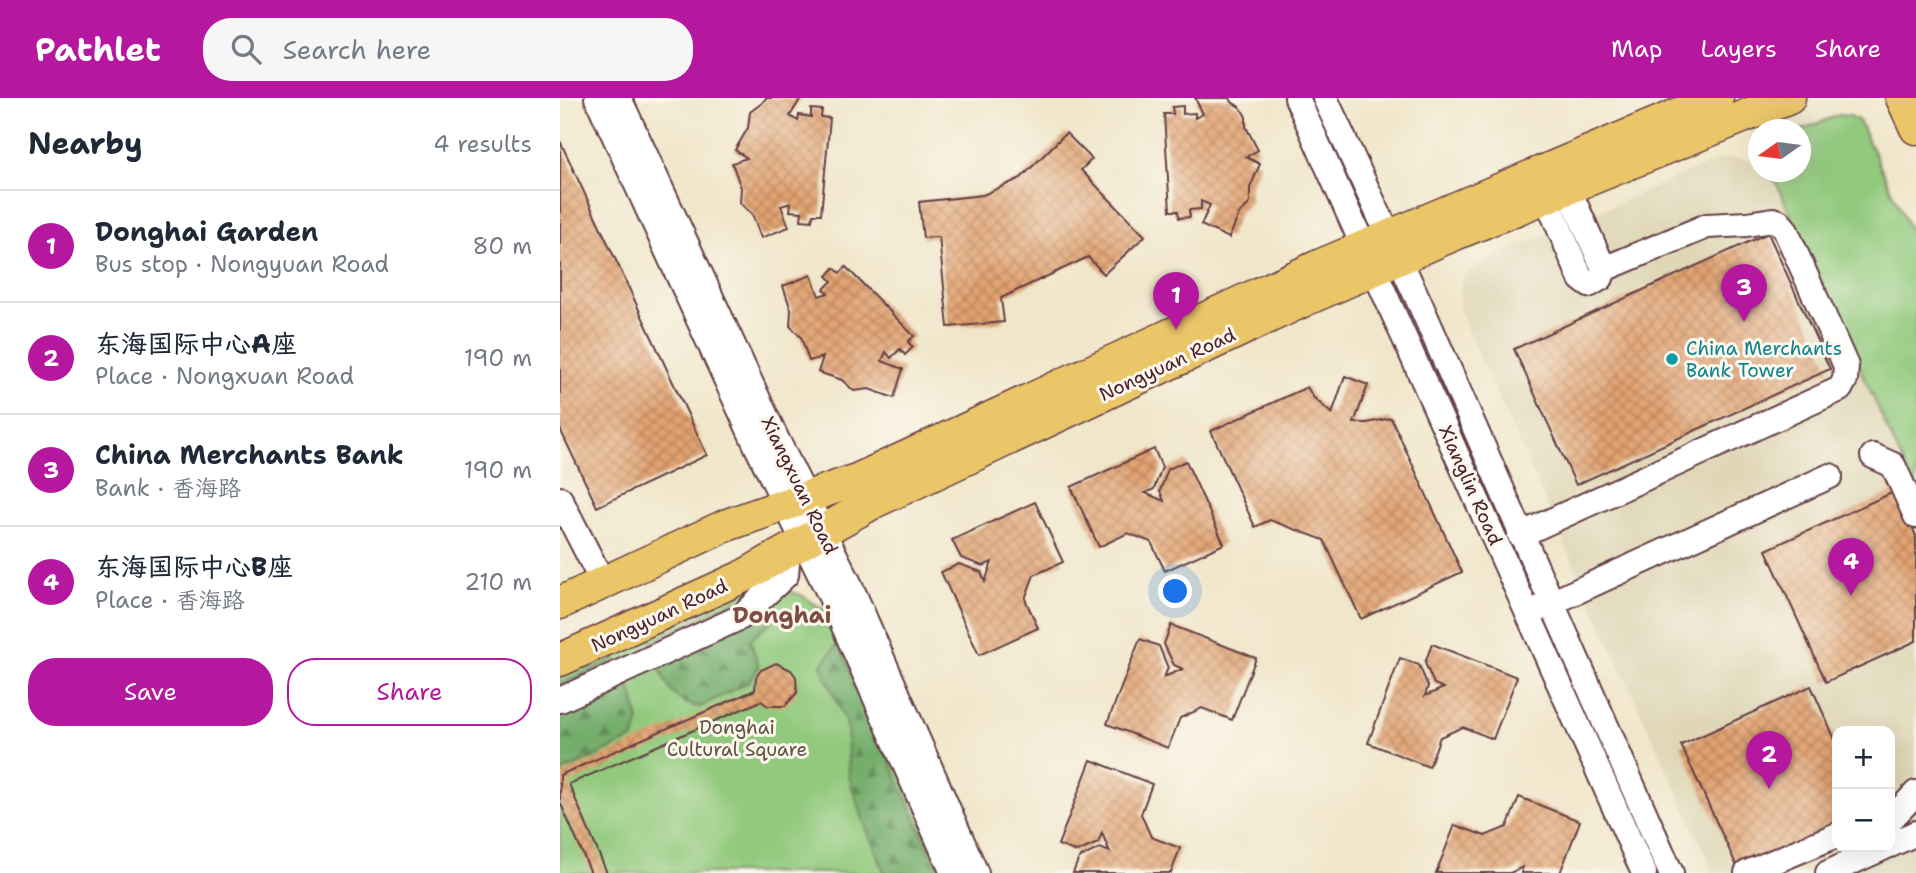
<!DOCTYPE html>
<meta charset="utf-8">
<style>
body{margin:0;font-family:"Shantell Sans","LXGW WenKai TC",sans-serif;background:#f6f6f7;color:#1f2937}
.controls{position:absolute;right:21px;bottom:21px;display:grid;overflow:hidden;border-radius:14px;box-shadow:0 7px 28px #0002}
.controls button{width:63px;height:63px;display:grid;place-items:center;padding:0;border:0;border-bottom:2px solid #e0e1e3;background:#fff;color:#1f2937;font:35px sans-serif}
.compass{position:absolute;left:1188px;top:21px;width:63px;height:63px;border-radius:50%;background:#fff;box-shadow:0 7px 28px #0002;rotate:256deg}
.you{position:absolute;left:616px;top:494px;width:24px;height:24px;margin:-18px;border:5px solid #fff;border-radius:50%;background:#1a73e8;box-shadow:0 0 0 10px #1a73e833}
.badge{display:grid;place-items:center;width:46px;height:46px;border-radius:50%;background:#b5179e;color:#fff;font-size:23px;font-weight:700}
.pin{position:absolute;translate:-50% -58px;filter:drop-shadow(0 2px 4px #0008)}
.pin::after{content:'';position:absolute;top:37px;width:24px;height:21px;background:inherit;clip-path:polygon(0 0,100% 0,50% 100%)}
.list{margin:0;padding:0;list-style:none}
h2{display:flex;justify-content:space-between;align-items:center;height:91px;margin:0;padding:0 28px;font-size:30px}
h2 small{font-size:23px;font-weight:400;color:#747a83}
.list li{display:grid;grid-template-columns:46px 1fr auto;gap:21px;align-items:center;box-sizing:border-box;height:112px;padding:0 28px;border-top:2px solid #e0e1e3}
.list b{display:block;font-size:26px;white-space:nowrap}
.list p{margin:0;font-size:23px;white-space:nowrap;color:#747a83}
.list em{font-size:23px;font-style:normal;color:#747a83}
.actions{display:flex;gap:14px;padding:21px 28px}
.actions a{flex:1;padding:16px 0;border:2px solid #b5179e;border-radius:28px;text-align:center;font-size:24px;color:#b5179e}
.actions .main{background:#b5179e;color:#fff}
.icon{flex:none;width:38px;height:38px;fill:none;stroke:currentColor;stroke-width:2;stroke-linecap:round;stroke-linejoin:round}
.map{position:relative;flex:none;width:1356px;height:775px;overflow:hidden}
header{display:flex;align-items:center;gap:42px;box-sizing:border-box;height:98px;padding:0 35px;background:#b5179e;color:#fff}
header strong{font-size:33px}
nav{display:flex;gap:38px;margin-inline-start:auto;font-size:24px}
.search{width:490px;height:63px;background:#f6f6f7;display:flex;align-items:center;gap:18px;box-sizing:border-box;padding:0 24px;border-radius:28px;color:#747a83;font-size:26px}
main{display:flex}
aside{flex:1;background:#fff}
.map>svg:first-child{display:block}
</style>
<header>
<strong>Pathlet</strong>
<div class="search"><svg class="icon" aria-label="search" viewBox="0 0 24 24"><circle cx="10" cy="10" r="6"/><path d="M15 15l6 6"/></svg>Search here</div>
<nav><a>Map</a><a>Layers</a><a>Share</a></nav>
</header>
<main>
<aside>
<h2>Nearby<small>4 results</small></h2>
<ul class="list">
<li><span class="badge">1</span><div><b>Donghai Garden</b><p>Bus stop · Nongyuan Road</p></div><em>80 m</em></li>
<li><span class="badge">2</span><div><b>东海国际中心A座</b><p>Place · Nongxuan Road</p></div><em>190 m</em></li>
<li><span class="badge">3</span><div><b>China Merchants Bank</b><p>Bank · 香海路</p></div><em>190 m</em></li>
<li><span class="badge">4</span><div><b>东海国际中心B座</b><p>Place · 香海路</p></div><em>210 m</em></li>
</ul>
<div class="actions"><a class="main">Save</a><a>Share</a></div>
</aside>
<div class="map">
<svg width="1356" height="775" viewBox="0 0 1356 775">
<defs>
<pattern id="forest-firs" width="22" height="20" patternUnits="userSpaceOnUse" patternTransform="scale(1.75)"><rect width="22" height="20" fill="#74ad6c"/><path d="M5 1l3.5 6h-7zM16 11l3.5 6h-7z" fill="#618c59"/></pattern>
<pattern id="building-cross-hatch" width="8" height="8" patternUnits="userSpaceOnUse" patternTransform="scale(1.75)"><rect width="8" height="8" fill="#e2a371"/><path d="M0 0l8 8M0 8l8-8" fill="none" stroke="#b9845d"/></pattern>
</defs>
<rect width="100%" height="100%" fill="#fbf7ec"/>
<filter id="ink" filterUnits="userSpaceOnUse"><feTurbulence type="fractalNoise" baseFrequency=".0143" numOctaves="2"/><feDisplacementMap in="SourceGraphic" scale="14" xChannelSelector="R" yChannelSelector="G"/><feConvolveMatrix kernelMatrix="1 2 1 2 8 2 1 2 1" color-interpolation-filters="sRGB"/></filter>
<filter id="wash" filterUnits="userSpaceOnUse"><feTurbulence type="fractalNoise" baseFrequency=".00686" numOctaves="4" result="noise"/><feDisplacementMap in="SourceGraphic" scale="28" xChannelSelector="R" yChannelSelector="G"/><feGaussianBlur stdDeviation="1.57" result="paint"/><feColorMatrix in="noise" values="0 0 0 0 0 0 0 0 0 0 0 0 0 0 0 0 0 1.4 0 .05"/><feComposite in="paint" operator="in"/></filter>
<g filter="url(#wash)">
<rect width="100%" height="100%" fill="#f0e6ca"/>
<!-- built -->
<path fill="#e0d7b7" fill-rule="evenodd" d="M1170,59L1195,63L1198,65V74H1208L1216,84L1356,394V775H1154L906,229L900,212L899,196L903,181L914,170L926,162L1153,64ZM1277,633H1330V749H1277Z"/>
<!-- green -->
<g fill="#91c97d" stroke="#6e7454" stroke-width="2">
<polygon points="1278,17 1290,18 1299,23 1350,132 1356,129 1356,394 1216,84 1208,74 1240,74 1241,32"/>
<polygon points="204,486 241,497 272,517 383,775 0,775 0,575 183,488"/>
</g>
<!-- forest -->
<g fill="url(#forest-firs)" stroke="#5f664c" stroke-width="2">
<path d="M175,502L213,508L215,520L190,542L199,569L187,585L140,609C105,604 101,571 91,544Z"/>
<polygon points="278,545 379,775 325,775 305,727 289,679 287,627 261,568"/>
<polygon points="55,560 72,594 79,623 74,640 0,675 0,586"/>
</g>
<g id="blocks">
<!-- building -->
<g fill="url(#building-cross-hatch)">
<polygon points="206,0 241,0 230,18 238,23 239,17 251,19 251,11 262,12 261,19 270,20 261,116 253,116 252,123 241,122 242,114 230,113 231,105 221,108 229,129 201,140 192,116 180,105 181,90 172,65 187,60 175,52 188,30 190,14 202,5"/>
<polygon points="635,0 670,0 672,4 681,10 686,19 686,29 698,52 686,59 700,66 690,90 690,105 679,116 669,140 641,127 650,107 641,103 641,111 629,112 630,119 619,120 618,113 610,113 604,16 613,16 612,9 623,8 623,16 635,15 635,20 643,16"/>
<polygon points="506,35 532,61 521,72 585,138 544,176 528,159 441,200 444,224 388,229 379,139 363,140 359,104 423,97 461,80"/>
<polygon points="0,43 147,357 37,409 0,331"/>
<polygon points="1208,135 1270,271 1016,387 954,251"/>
<polygon points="286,169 354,238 348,244 353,249 345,257 340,251 331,260 326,254 322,263 343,271 334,300 309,291 294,293 282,282 258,274 263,259 249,263 241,239 230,228 231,212 223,188 251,177 259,198 268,195 264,191 272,183 267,178 274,170 280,175"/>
<polygon points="785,278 808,287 794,325 807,325 831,320 902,474 801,521 764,442 710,422 695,429 651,333 747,289 753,299 772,316"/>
<polygon points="594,351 602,369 594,391 585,395 604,403 600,393 608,371 626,363 664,446 605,473 591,444 568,435 539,449 511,389"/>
<polygon points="1336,393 1356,438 1356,543 1266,584 1206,452"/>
<polygon points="475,404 503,464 474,477 465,501 478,530 419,557 381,474 399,466 421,474 425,484 432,464 423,468 401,460 392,442"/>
<polygon points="611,527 696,560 672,622 642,610 620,620 608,650 547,626 580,541 599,548 608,570 604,579 623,571 614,567 604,546"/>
<polygon points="872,546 957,579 933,641 903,629 880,639 869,669 808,645 840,560 859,567 868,588 865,598 884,590 874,586 865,565"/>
<polygon points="216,565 231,572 236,579 237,595 225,608 208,608 201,603 9,686 47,775 31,775 0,704 0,677 195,592 196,579 201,572"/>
<polygon points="1251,588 1277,646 1277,735 1180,775 1121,647"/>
<polygon points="531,662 592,686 581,716 591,739 620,750 611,775 513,775 519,760 540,750 550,754 542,735 538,745 517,754 498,747"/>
<polygon points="959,699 1020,723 1000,775 961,775 963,769 950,775 876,775 895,727 925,738 947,729"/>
</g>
</g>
</g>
<g filter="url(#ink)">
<use href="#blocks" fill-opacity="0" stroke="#633d43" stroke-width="2"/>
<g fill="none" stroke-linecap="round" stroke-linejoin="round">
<defs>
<g id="minor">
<polyline points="37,0 198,351 270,497 393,775"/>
<polyline points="59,0 217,342 290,487 416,775"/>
<polyline points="737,0 1084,775"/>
<polyline points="765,0 861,208 1111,775"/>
<polyline points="1008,90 1044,171"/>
<polyline points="1313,358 1333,367 1356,418"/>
<polyline points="0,401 43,485"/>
<polyline points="960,437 1280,291 1285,282 1286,268 1225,131 1219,124 1213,122 1187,126 1147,128 1044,171 1041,180 1029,187 1021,181 986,99"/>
<polyline points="978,511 1270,378"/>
<polyline points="0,602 181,519 226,477 228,453"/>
<polyline points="1330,722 1356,695"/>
<polyline points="1330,747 1356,735"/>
<polyline points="1187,775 1277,737"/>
<polyline points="1268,775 1325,749"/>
</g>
<g id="major">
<polyline points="1342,0 1356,30"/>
<polyline points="0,505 167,427 299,381 761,167 1157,0"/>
<polyline points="0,562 182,479 314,404 749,200 890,138 1229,0"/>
</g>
</defs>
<!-- minor casing -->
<use href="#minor" stroke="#633d43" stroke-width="28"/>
<!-- major casing -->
<use href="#major" stroke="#633d43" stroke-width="35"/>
<!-- minor -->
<use href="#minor" stroke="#fff" stroke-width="24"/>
<!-- major -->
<use href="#major" stroke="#ebc669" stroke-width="32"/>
</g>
</g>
<!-- markers -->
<circle fill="#0f9aa8" stroke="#fbf7ec" stroke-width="2.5" cx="1112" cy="261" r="7"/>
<g text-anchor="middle" stroke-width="6" stroke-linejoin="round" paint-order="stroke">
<!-- culture labels -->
<g font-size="19" fill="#0d838f" stroke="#fbf7ec" text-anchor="start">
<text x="1126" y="257">China Merchants<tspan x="1126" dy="22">Bank Tower</tspan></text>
</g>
<!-- street labels -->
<g font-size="19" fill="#4a1f2b" stroke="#fbf7ec">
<text transform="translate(607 266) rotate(-25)" y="7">Nongyuan Road</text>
<text transform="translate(240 387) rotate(64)" y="7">Xiangxuan Road</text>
<text transform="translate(911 387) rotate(66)" y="7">Xianglin Road</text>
<text transform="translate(99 517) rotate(-25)" y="7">Nongyuan Road</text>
</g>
<!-- park labels -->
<g font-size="19" fill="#5f5244" stroke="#fbf7ec">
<text x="177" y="636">Donghai<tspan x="177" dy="22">Cultural Square</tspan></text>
</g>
<!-- quarter labels -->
<g font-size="23" font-weight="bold" fill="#7f4d44" stroke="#fbf7ec">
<text x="222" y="525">Donghai</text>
</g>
</g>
</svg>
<div class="controls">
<button>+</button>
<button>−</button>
</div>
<svg class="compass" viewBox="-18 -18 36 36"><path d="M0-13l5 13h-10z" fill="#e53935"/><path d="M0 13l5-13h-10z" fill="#747a83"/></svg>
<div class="you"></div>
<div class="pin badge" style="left:616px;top:232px">1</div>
<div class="pin badge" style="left:1209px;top:691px">2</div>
<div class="pin badge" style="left:1184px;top:224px">3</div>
<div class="pin badge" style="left:1291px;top:498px">4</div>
</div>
</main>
